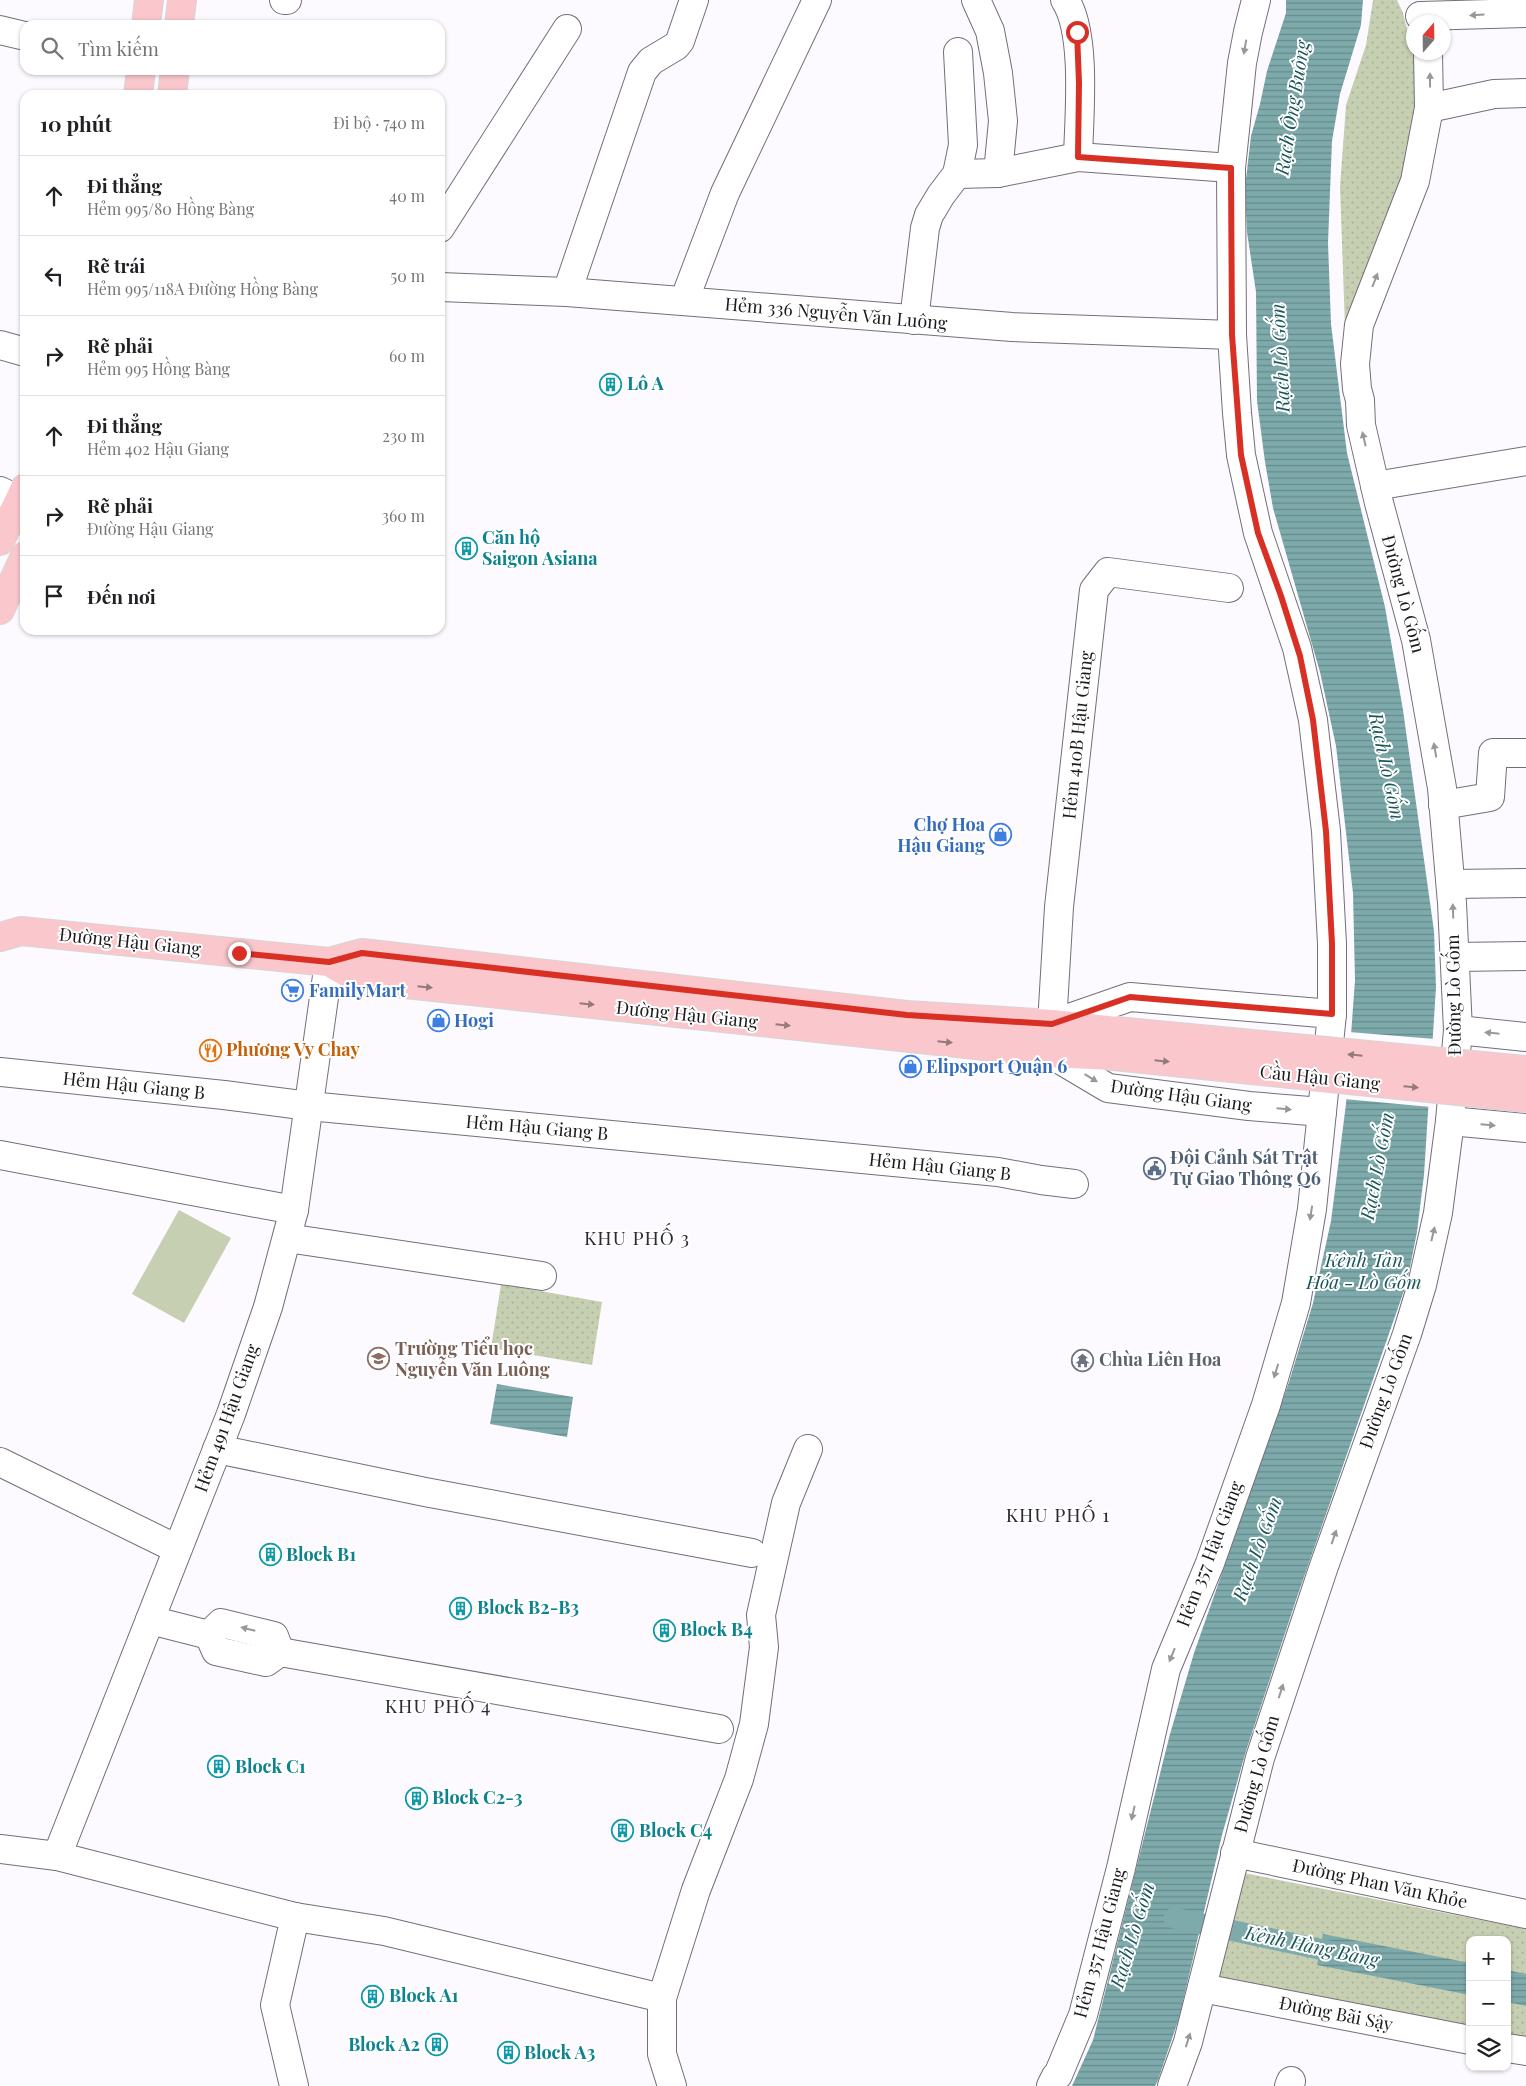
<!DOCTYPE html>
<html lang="vi">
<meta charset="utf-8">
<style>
body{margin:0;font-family:"Playfair Display",serif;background:#f6f6f6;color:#202124}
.controls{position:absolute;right:15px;bottom:15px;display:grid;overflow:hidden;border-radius:10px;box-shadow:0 1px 4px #0004}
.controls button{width:45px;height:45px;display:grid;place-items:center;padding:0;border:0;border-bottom:1px solid #e0e0e0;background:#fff;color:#202124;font:25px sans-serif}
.compass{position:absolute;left:1406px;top:15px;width:45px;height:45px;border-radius:50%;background:#fff;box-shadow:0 1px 4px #0004;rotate:20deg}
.stop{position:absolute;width:15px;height:15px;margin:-11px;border:4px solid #d93025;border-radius:50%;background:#fff}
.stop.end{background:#d93025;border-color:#fff;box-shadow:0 1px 5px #0008}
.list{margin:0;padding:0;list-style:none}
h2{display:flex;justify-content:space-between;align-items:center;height:65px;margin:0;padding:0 20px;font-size:21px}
h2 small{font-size:16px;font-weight:400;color:#757577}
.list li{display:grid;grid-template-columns:32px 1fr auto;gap:15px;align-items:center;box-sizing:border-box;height:80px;padding:0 20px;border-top:1px solid #e0e0e0}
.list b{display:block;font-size:19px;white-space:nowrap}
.list p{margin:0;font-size:16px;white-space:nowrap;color:#757577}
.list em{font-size:16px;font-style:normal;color:#757577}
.icon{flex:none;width:28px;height:28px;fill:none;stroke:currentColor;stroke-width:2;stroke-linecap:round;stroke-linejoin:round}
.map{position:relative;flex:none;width:1526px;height:2086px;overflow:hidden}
.search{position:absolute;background:#fff;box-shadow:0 1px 4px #0004;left:20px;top:20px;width:425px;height:55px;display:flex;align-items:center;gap:12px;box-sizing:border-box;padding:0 18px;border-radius:15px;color:#757577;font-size:19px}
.panel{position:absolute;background:#fff;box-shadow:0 1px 4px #0004;left:20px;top:90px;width:425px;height:545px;border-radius:15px}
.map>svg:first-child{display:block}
</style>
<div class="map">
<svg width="1526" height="2086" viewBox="0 0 1526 2086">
<defs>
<pattern id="park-dots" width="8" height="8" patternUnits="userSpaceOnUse" patternTransform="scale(1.25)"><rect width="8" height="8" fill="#c6cfb1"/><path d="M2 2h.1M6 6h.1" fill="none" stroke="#aab198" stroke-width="1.8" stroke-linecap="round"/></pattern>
<pattern id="water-rules" width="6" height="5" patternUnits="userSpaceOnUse" patternTransform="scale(1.25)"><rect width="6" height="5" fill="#7eaaab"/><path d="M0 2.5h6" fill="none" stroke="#668a8b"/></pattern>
</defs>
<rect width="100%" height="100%" fill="#fdfaff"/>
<!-- park -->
<g fill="url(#park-dots)">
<polygon points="1373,0 1397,0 1403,13 1421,86 1413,146 1346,355 1340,187 1346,105 1366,45"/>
<polygon points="501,1284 602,1302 592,1365 491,1348"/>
<polygon points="1239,1872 1526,1929 1526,2038 1507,2034 1507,1940 1470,1940 1470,2027 1219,1977"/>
</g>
<!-- garden -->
<polygon fill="#c6cfb1" points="179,1210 231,1238 184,1323 132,1294"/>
<!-- water -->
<g fill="url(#water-rules)">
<polygon points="1286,0 1363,0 1361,25 1340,94 1332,141 1328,243 1331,324 1347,453 1385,607 1403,710 1434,931 1436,987 1424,1175 1417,1232 1407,1282 1296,1600 1246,1751 1222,1835 1179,2018 1158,2080 1155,2086 1072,2086 1093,2040 1170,1734 1194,1653 1289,1382 1313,1303 1331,1221 1346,1104 1355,980 1353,893 1336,746 1320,672 1273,508 1265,462 1257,401 1256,292 1247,232 1245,188 1251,136 1260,104 1267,71 1286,13"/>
<polygon points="497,1384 573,1397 567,1437 490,1424"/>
<polygon points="1323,1934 1470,1963 1470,1995 1317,1965"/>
<polygon points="1507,1970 1526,1974 1526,2006 1507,2002"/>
</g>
<!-- pier -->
<polygon fill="#fdfaff" points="1349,1032 1435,1039 1431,1107 1344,1099"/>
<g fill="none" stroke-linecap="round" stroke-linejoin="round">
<!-- canal -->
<polyline stroke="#7eaaab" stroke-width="21" points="1174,1918 1347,1955"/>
<defs>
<g id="minor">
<polyline points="284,0 287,0"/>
<polyline points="976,0 990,31 998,73 1003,121 998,173"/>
<path d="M1065,0C1087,33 1079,117 1078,157"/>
<polyline points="1420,16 1526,13"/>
<polyline points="0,30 25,36"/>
<polyline points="1429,108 1494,94 1526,93"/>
<polyline points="957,174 998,173 1078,157 1231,168"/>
<polyline points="440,228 567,29"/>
<polyline points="440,287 567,292 1012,327 1232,335"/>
<polyline points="567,292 642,72 651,61 676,46 680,41 694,0"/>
<polyline points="684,301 725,193 817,0"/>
<polyline points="914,320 925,228 929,215 941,195 957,174 963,145 958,52"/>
<polyline points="0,345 25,352"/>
<polyline points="1375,486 1526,461"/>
<polyline points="0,491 19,500"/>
<polyline points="1229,588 1108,572 1094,590 1059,907 1052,1024 1130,997 1332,1014"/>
<polyline points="1443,805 1490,797 1493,753 1526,753"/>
<polyline points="1451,884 1526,883"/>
<polyline points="1455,957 1526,956"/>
<polyline points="1458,1030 1526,1037"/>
<polyline points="1049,1053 1108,1088 1249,1106 1322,1112"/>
<polyline points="0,1072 224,1095 309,1106 998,1172 1041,1180 1074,1184"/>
<polyline points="1450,1121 1526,1128"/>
<polyline points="0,1155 294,1210"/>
<polyline points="287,1238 542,1276"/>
<polyline points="217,1449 425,1492 752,1553"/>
<polyline points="0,1462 177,1549"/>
<polyline points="150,1620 209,1635"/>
<polyline points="209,1635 216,1651 266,1662 280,1652 719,1729"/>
<polyline points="209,1635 221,1623 274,1636 280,1652"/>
<polyline points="0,1849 57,1856 295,1917 384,1931 662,1998"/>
<polyline points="1235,1853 1526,1914"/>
<polyline points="57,1856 231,1414 268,1307 294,1210 329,962"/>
<polyline points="1202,1988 1470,2040"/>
<polyline points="1507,2048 1526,2051"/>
<polyline points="294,2086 275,2005 295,1917"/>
<polyline points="672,2086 662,2054 662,1998 696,1890 739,1779 754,1724 764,1647 761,1615 786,1503 808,1449"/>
<polyline points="1051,2086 1056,2076 1058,2075 1083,2015 1121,1868 1166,1669 1210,1563 1266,1405 1296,1303 1312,1209 1332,1014 1332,944 1326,831 1313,720 1297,648 1258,533 1241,455 1237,413 1232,335 1231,168 1242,63 1248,32 1256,0"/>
<polyline points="1172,2086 1188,2042 1260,1758 1323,1569 1407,1334 1422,1285 1438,1213 1450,1121 1458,1030 1452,903 1442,788 1416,640 1379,503 1361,425 1360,400 1357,389 1355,364 1359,325 1415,181 1429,108 1428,52"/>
<polyline points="1289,2086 1291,2081"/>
</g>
<g id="major">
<polyline points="146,25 149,0"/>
<polyline points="179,25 182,0"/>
<polyline points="138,95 141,70"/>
<polyline points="172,95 175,70"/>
<polyline points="0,541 25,488"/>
<polyline points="0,610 25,556"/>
<polyline points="0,937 21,931 329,962 362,953 907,1015 1052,1024 1116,1031"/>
<polyline points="329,962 358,979 1049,1053 1114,1056"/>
</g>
</defs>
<!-- minor casing -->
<use href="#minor" stroke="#746e79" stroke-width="30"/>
<!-- major casing -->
<use href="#major" stroke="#d6d6d6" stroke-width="30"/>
<!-- minor -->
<use href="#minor" stroke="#fff" stroke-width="28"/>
<!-- major -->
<use href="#major" stroke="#f9c7cc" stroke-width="28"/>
<defs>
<g id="major-bridge">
<polyline points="1116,1031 1526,1070"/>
<polyline points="1114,1056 1526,1098"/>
</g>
</defs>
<!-- major-bridge casing -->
<use href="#major-bridge" stroke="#d6d6d6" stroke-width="30" stroke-linecap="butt"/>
<!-- major-bridge -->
<use href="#major-bridge" stroke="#f9c7cc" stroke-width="28"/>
</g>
<!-- one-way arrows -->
<defs><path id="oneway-solid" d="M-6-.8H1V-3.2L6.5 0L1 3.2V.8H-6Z" transform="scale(1.25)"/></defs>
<g fill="#989899">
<use href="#oneway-solid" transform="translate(1477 15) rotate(177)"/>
<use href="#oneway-solid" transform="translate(1245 47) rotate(100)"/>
<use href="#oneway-solid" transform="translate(1430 80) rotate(-90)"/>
<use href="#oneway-solid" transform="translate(1375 280) rotate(-69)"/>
<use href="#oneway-solid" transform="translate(1364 439) rotate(-103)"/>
<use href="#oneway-solid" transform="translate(1435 750) rotate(-100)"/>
<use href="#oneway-solid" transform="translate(1453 911) rotate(-92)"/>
<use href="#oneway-solid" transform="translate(1492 1033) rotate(-174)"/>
<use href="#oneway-solid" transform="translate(1091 1078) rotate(31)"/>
<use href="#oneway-solid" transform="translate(1284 1109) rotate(5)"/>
<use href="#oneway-solid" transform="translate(1488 1125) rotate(5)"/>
<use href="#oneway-solid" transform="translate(1311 1213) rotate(99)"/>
<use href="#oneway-solid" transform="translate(1433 1234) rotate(-77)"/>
<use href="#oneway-solid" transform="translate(1276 1371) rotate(107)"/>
<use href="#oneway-solid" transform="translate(1334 1537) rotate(-71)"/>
<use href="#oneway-solid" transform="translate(248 1629) rotate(-166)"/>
<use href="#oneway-solid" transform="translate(1172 1655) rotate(112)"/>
<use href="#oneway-solid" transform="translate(1281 1691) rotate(-72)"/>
<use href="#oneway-solid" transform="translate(1133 1813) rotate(103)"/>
<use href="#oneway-solid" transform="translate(1188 2040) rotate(-73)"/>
</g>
<g fill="#95797d">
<use href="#oneway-solid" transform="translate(425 987) rotate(6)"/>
<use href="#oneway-solid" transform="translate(587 1004) rotate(6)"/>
<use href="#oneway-solid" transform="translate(783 1025) rotate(6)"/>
<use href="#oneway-solid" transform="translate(945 1042) rotate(6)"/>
<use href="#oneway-solid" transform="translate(1355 1055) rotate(-174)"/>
<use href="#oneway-solid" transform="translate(1162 1061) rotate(6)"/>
<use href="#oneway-solid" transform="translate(1411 1087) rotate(5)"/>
</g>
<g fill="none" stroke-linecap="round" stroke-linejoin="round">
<!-- route -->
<polyline stroke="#d93025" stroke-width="6" points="239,953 329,962 362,953 907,1015 1052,1024 1130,997 1332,1014 1332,944 1326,831 1313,720 1300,656 1281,596 1258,533 1241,455 1232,335 1231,168 1078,157 1079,83 1077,32"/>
</g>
<!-- icons -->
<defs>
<symbol id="building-ring" viewBox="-11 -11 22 22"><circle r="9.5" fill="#fff" stroke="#0f9aa8" stroke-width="1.5"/><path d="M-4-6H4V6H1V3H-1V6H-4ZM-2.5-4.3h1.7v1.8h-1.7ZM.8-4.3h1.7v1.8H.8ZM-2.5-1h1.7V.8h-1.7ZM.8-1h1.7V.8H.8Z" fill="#0f9aa8"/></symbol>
<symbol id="shop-ring" viewBox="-11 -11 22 22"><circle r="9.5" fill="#fff" stroke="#3f7fe0" stroke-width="1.5"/><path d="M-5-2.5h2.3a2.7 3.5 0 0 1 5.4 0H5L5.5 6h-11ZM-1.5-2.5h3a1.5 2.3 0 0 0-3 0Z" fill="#3f7fe0"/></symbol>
<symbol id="supermarket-ring" viewBox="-11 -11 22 22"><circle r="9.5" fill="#fff" stroke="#3f7fe0" stroke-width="1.5"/><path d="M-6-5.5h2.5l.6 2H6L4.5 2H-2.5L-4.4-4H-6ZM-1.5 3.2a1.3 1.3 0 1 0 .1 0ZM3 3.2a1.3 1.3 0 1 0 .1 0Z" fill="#3f7fe0"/></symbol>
<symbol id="restaurant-ring" viewBox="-11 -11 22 22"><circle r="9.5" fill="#fff" stroke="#e8710a" stroke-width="1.5"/><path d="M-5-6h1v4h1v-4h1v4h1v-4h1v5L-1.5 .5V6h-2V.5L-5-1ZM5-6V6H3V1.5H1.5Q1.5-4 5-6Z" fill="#e8710a"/></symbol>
<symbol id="civic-ring" viewBox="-11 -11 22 22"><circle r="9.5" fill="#fff" stroke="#5c6f8a" stroke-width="1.5"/><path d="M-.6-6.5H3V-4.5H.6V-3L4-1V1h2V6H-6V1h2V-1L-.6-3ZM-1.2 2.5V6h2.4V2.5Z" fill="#5c6f8a"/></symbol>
<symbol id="school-ring" viewBox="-11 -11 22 22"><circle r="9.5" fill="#fff" stroke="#8d6e63" stroke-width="1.5"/><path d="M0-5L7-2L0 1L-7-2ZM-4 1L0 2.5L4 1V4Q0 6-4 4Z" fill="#8d6e63"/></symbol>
<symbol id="temple-ring" viewBox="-11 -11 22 22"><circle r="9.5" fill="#fff" stroke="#6b7280" stroke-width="1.5"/><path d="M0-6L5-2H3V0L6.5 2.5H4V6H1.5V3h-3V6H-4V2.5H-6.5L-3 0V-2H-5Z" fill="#6b7280"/></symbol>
</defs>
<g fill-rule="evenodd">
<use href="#building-ring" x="598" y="372" width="25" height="25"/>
<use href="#building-ring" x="454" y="536" width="25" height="25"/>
<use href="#shop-ring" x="988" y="822" width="25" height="25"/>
<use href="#supermarket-ring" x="280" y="978" width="25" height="25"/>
<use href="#shop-ring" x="426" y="1008" width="25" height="25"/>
<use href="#restaurant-ring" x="198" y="1038" width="25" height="25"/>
<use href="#shop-ring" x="898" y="1054" width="25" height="25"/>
<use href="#civic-ring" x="1142" y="1156" width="25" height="25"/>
<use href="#school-ring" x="366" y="1346" width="25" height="25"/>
<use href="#temple-ring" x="1070" y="1348" width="25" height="25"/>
<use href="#building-ring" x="258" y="1542" width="25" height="25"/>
<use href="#building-ring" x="448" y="1596" width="25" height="25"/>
<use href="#building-ring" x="652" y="1618" width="25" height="25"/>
<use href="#building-ring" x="206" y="1754" width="25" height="25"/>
<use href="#building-ring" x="404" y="1786" width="25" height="25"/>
<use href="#building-ring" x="610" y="1818" width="25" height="25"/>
<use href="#building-ring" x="360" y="1984" width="25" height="25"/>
<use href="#building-ring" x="424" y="2032" width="25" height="25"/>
<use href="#building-ring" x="496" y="2040" width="25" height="25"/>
</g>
<g text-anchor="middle" stroke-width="4" stroke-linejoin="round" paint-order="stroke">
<!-- street labels -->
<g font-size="18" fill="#1b191d" stroke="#fff">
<text transform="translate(836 314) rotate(5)" y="6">Hẻm 336 Nguyễn Văn Luông</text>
<text transform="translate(1403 594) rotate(75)" y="6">Đường Lò Gốm</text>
<text transform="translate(1078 735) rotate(-84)" y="6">Hẻm 410B Hậu Giang</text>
<text transform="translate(130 942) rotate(6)" y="6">Đường Hậu Giang</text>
<text transform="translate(1454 995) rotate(-91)" y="6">Đường Lò Gốm</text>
<text transform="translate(687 1015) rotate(6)" y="6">Đường Hậu Giang</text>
<text transform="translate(1320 1078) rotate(6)" y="6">Cầu Hậu Giang</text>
<text transform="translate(134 1086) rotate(6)" y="6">Hẻm Hậu Giang B</text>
<text transform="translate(1181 1096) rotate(8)" y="6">Đường Hậu Giang</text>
<text transform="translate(537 1128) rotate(5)" y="6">Hẻm Hậu Giang B</text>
<text transform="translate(940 1167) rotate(6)" y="6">Hẻm Hậu Giang B</text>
<text transform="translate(1386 1391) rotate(-70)" y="6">Đường Lò Gốm</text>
<text transform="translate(227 1418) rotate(-70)" y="6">Hẻm 491 Hậu Giang</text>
<text transform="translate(1210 1554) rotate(-69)" y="6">Hẻm 357 Hậu Giang</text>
<text transform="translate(1257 1774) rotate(-74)" y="6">Đường Lò Gốm</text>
<text transform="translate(1380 1884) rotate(12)" y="6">Đường Phan Văn Khỏe</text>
<text transform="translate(1100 1943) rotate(-75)" y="6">Hẻm 357 Hậu Giang</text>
<text transform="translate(1336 2014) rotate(11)" y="6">Đường Bãi Sậy</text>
</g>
<!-- culture labels -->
<g font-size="18" font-weight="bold" fill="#0d838f" stroke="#fff" text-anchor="start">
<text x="627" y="390">Lô A</text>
<text x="482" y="544">Căn hộ<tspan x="482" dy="21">Saigon Asiana</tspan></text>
<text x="286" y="1561">Block B1</text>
<text x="477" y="1614">Block B2-B3</text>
<text x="680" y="1636">Block B4</text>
<text x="235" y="1773">Block C1</text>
<text x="432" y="1804">Block C2-3</text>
<text x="639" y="1837">Block C4</text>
<text x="389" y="2002">Block A1</text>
<text x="420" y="2051" text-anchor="end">Block A2</text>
<text x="524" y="2059">Block A3</text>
</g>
<!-- shop labels -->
<g font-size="18" font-weight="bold" fill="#366cbe" stroke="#fff" text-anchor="start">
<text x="985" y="831" text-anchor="end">Chợ Hoa<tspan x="985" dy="21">Hậu Giang</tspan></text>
<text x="309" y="997">FamilyMart</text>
<text x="454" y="1027">Hogi</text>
<text x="926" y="1073">Elipsport Quận 6</text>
</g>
<!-- food labels -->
<g font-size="18" font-weight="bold" fill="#c56008" stroke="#fff" text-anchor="start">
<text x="226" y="1056">Phương Vy Chay</text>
</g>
<!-- service labels -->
<g font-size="18" font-weight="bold" fill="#4e5e75" stroke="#fff" text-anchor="start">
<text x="1170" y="1164">Đội Cảnh Sát Trật<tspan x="1170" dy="21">Tự Giao Thông Q6</tspan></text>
</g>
<!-- education labels -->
<g font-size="18" font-weight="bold" fill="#785e54" stroke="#fff" text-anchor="start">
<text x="395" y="1355">Trường Tiểu học<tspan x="395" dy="21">Nguyễn Văn Luông</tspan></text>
</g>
<!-- worship labels -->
<g font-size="18" font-weight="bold" fill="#5b616d" stroke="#fff" text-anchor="start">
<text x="1099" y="1366">Chùa Liên Hoa</text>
</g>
<!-- water labels -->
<g font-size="19" font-style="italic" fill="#195759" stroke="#fff">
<text transform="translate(1292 108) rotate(-81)" y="7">Rạch Ông Buông</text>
<text transform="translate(1280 358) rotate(-93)" y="7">Rạch Lò Gốm</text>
<text transform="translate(1387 766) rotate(78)" y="7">Rạch Lò Gốm</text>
<text transform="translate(1377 1166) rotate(-79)" y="7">Rạch Lò Gốm</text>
<text x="1364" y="1267">Kênh Tân<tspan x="1364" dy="22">Hóa - Lò Gốm</tspan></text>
<text transform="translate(1257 1549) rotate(-70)" y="7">Rạch Lò Gốm</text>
<text transform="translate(1132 1935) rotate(-73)" y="7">Rạch Lò Gốm</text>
<text transform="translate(1312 1946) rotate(12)" y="7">Kênh Hàng Bàng</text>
</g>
<!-- neighbourhood labels -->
<g font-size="19" letter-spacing="1" fill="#2e2932" stroke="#fff">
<text x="637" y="1245">KHU PHỐ 3</text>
<text x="1058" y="1522">KHU PHỐ 1</text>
<text x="438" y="1713">KHU PHỐ 4</text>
</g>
</g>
</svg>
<div class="controls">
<button>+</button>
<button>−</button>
<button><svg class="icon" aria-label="layers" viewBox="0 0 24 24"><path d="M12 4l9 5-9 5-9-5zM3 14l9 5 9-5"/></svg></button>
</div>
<svg class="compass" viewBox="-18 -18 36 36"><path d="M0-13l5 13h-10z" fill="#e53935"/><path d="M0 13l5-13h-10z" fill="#757577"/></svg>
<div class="stop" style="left:1077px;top:32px"></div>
<div class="stop end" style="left:239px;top:953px"></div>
<div class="search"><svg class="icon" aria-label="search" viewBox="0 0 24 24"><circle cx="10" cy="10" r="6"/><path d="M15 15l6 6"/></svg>Tìm kiếm</div>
<section class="panel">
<h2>10 phút<small>Đi bộ · 740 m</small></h2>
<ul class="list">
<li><svg class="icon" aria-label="ahead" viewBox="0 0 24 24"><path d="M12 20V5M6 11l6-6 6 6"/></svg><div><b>Đi thẳng</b><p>Hẻm 995/80 Hồng Bàng</p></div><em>40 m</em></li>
<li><svg class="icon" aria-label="left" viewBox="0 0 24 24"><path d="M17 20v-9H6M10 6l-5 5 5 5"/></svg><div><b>Rẽ trái</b><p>Hẻm 995/118A Đường Hồng Bàng</p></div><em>50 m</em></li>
<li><svg class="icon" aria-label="right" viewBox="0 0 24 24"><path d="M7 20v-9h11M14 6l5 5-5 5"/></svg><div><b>Rẽ phải</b><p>Hẻm 995 Hồng Bàng</p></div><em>60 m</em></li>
<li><svg class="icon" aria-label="ahead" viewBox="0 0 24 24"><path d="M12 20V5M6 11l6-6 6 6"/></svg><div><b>Đi thẳng</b><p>Hẻm 402 Hậu Giang</p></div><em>230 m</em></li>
<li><svg class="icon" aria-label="right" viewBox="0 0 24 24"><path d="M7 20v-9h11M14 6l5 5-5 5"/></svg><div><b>Rẽ phải</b><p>Đường Hậu Giang</p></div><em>360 m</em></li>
<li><svg class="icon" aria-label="arrive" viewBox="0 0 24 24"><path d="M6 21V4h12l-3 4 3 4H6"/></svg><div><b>Đến nơi</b></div></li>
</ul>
</section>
</div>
